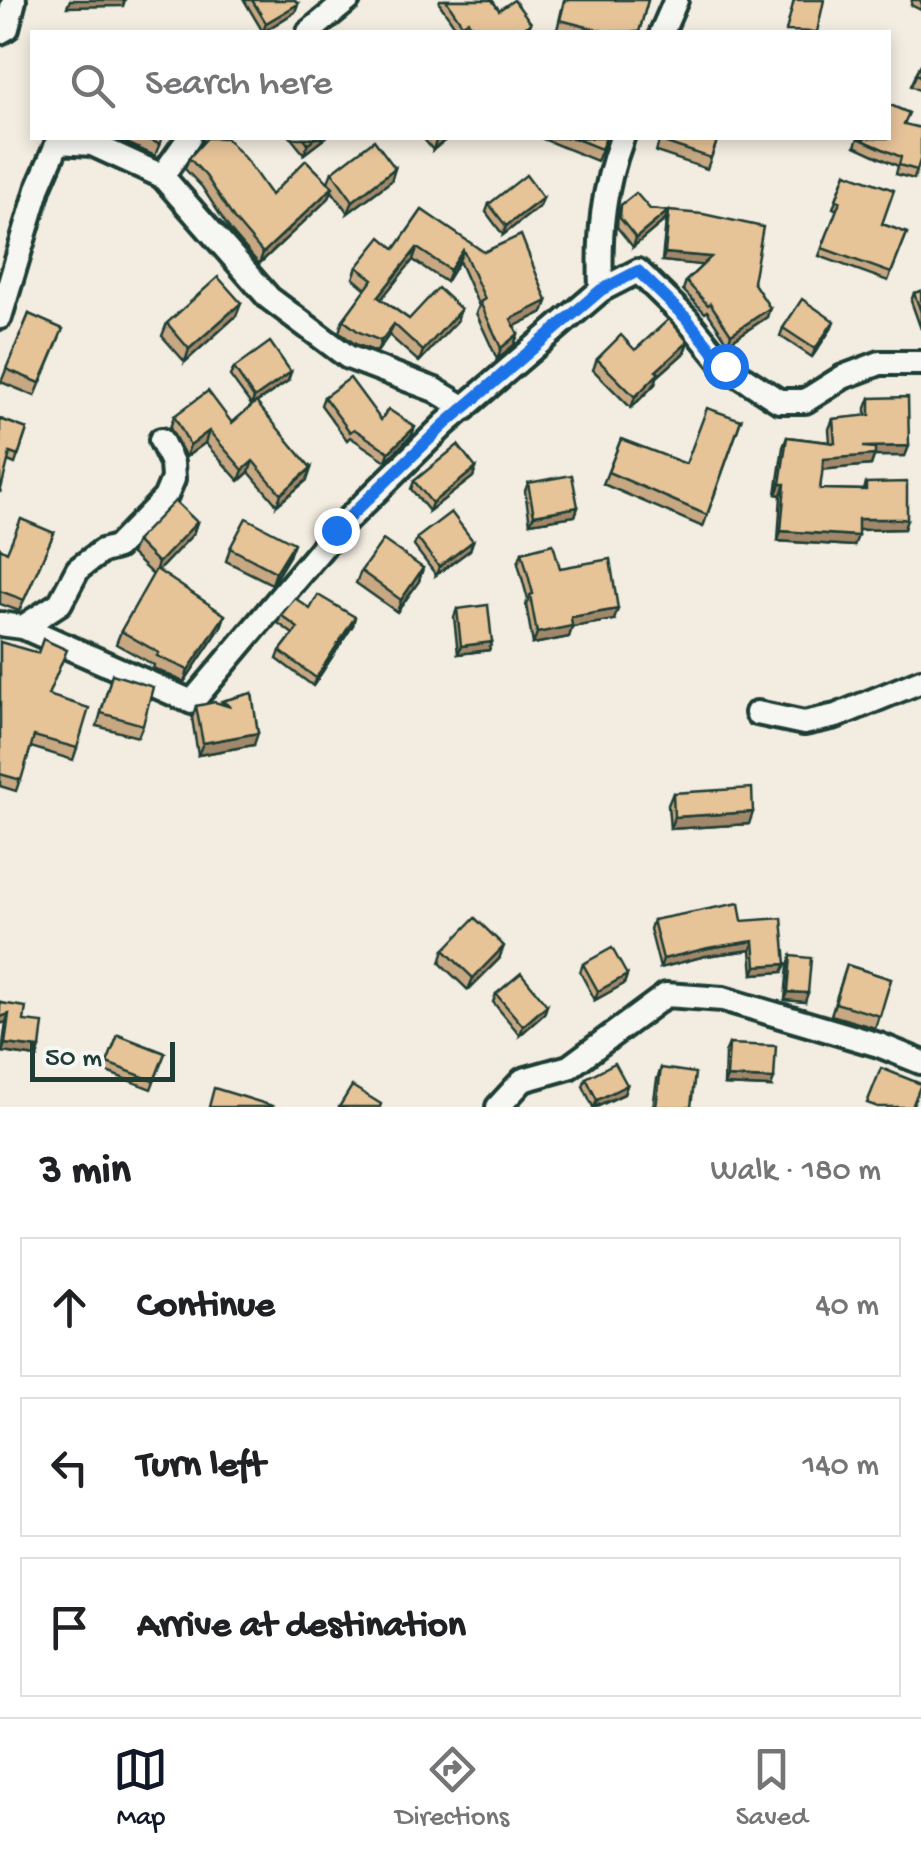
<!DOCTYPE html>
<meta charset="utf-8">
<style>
body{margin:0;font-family:"Gochi Hand",sans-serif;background:#f6f6f6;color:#202124}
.scale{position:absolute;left:30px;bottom:25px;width:145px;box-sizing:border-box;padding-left:10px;border:5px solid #1f3d34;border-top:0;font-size:28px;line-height:35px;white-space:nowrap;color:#1f3d34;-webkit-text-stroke:8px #f6f6f2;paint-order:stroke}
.stop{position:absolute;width:30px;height:30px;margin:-22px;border:8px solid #1a73e8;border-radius:50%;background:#fff}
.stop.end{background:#1a73e8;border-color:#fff;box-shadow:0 2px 10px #0008}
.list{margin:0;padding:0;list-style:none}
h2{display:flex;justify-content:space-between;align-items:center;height:130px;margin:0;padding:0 40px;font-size:42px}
h2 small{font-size:32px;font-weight:400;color:#757577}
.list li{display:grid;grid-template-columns:65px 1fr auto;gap:30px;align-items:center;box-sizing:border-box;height:140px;margin:0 20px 20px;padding:0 20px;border:2px solid #e0e0e0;border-radius:0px}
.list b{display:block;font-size:38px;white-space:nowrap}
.list em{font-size:32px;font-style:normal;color:#757577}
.icon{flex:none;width:55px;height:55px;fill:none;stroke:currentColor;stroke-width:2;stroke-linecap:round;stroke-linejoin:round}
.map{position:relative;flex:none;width:921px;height:1107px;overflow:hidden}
.search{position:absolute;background:#fff;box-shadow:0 5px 15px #0003;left:30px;right:30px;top:30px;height:110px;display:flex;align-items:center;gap:25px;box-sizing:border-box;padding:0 35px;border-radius:0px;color:#757577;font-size:38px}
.sheet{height:610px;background:#fff}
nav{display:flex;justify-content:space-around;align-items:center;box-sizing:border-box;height:140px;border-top:2px solid #e0e0e0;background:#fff;font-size:28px;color:#757577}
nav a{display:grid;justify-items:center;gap:5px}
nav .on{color:#111827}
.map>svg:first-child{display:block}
</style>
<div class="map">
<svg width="921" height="1107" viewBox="0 0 921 1107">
<rect width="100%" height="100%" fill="#f3ece0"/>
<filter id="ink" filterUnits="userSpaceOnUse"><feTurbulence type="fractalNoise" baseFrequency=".01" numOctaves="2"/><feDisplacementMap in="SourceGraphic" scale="20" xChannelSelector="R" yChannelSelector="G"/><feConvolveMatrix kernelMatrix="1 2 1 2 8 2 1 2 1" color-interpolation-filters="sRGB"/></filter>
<g filter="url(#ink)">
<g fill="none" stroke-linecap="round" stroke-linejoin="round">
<defs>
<g id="minor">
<polyline points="0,32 7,28 14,0"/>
<polyline points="309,32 348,0"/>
<polyline points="662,32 676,0"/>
<polyline points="189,138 162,176 269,298 348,357 435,390 465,408"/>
<polyline points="601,290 638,271 686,318 725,366 779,401 805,401 843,377 880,363 921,363"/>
<polyline points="0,317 39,186 58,142 92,144 162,176"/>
<polyline points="0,624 23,627 60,603 78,569 102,551 117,547 165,498 173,479 172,463 161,440"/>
<path d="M23,627L192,702L337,530L445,424L601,290C599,233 602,192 622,138"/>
<polyline points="757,713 804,723 836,716 921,681"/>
<polyline points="498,1107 523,1080 569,1067 666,995 723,999 879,1045 921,1062"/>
</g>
</defs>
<!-- minor casing -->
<use href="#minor" stroke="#1f3d34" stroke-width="30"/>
<!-- minor -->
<use href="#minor" stroke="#f6f6f2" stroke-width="22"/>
</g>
<!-- wall -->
<g fill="#c7a883" stroke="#1f3d34" stroke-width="2.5">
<polygon points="244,0 295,0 295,12 263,32"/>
<polygon points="440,0 492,0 499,10 531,23 527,32 467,32 465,29 459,32 439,3"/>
<polygon points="564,0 648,0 639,32 568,32 557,30"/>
<polygon points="912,0 921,0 921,10 911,5"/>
<polygon points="921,64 921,91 911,86"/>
<polygon points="905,124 921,157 914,179 896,174 898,166 855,146 858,138"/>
<polygon points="119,138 162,138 155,156 118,139"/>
<polygon points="291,138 325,138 304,154"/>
<polygon points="423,138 448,138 433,150"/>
<polygon points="544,138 607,138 597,161 543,139"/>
<polygon points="660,138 718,138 707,169 656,152"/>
<polygon points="189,158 271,195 328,182 332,172 395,168 391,181 348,213 332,191 329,198 259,264 230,230 202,187 185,169"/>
<polygon points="846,173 882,224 907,233 888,281 819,256 837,210 833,208"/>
<polygon points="543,198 540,206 503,235 486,212 489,204"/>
<polygon points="621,205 650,209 668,211 665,220 633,247 617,227 618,213"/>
<polygon points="422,210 547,301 543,312 515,326 518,334 514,345 497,359 476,313 479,306 459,261 446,282 413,260 381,299 409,319 457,321 419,362 389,335 377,352 355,344 339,332 343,320 366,289 353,278 357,267 395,249"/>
<polygon points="669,211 753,282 767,317 728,343 707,311 705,313 683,290 686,281 703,265 662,261 666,220"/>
<polygon points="921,291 921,329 911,301 914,293"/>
<polygon points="241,303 236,316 185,362 162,336 167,323"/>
<polygon points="29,314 58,341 35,396 1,382"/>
<polygon points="783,328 831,329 812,357 780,336"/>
<polygon points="635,350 684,353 657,377 655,384 631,408 593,370 597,359"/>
<polygon points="234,368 288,381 256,403 311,468 307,480 277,505 249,472 239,481 205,443 186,457 170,428 174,416 232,423 252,406 230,376"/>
<polygon points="324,397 381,420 412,435 386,461 350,437 347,440 321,405"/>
<polygon points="870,398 909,446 905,456 874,456 871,465 822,469 820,489 864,490 866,483 907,519 904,529 858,530 854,546 778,541 781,495 776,494 783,447 787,437 830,442 829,429 833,419 866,416 866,408"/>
<polygon points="0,419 27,429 15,464 8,461"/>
<polygon points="741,420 703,527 603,484 621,439 686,464"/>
<polygon points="476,468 473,477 429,511 411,489 414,481"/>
<polygon points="528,483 578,507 575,516 530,523 525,491"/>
<polygon points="197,522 193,534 158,571 225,615 221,627 184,682 153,668 154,665 116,644 121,631 153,575 131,554 136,541"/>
<polygon points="54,533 19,611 0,604 0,548 7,552"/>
<polygon points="417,538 473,541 470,550 436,575 414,546"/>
<polygon points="230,548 289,556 272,584 226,561"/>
<polygon points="522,552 560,568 614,620 572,627 569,637 533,644 526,605 528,600 518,563"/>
<polygon points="423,568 419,581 397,612 356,583 361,571"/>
<polygon points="310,609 353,625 313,686 277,659 280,651 293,634 278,623 281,615"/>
<polygon points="457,609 492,642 489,650 458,654 454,617"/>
<polygon points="0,642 48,695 77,748 73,760 31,747 16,791 0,786"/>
<polygon points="112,674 143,725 138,737 97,726"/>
<polygon points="252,693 254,745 198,755 192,718 196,706 221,704 222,701"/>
<polygon points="673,793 749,824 670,829 668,805"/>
<polygon points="653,920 742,921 782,972 753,974 751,950 705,956 660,968 650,929"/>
<polygon points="444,950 499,959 468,990 440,963"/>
<polygon points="791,956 805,1002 785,1000 788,965"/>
<polygon points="583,964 627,975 624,984 595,1000 580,972"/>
<polygon points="847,965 891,979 875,1028 831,1015"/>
<polygon points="496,994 547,1005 544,1014 520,1035 493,1002"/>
<polygon points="0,1001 37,1057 2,1052 6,1022"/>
<polygon points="118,1035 165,1053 151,1089 104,1071"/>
<polygon points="729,1044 771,1087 724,1085 725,1053"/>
<polygon points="661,1068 691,1107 653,1107 657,1079"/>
<polygon points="586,1078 627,1085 624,1094 597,1107 593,1107 583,1086"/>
</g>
<!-- shaded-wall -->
<g fill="#a2886a" stroke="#1f3d34" stroke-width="2.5">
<polygon points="70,0 125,0 123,6 67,7"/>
<polygon points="298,4 295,12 263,32 266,23"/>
<polygon points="315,138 325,138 304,154 308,143"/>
<polygon points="441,138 448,138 433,150 436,141"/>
<polygon points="395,168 391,181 348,213 353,201"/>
<polygon points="333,187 329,198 259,264 263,253"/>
<polygon points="543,198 540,206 503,235 506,226"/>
<polygon points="668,211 665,220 633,247 636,238"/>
<polygon points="417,248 413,260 374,308 378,297"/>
<polygon points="463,250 459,261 446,282 450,270"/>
<polygon points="665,253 711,257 708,266 662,261"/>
<polygon points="547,301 543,312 507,330 511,319"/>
<polygon points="241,303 236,316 185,362 189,349"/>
<polygon points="770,308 767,317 728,343 731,334"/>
<polygon points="461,309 457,321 419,362 423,351"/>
<polygon points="834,321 831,329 812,357 815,349"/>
<polygon points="394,324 389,335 377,352 381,341"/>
<polygon points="518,334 514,345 497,359 501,348"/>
<polygon points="688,342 684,353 657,377 655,384 631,408 635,397 656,371"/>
<polygon points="291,372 288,381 251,406 254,398"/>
<polygon points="415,427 412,435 386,461 389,452"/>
<polygon points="209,431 205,443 186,457 190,445"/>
<polygon points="909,446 905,456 874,456 871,465 820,470 824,459 863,447"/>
<polygon points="253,461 249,472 239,481 243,470"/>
<polygon points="311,468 307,480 277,505 281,494"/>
<polygon points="476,468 473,477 429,511 432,503"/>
<polygon points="780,484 785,484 781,495 776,494"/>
<polygon points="578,507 575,516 530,523 534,515"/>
<polygon points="858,519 907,519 904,529 855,530"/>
<polygon points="197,522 193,534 154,575 158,563"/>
<polygon points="781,531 858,536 854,546 778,541"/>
<polygon points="473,541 470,550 436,575 439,567"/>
<polygon points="294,543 289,556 272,584 276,572"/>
<polygon points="423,568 419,581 397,612 401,600"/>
<polygon points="618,609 614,620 572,627 569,637 533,644 537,633 571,617"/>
<polygon points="225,615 221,627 184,682 188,670"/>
<polygon points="355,617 353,625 313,686 316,678"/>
<polygon points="492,642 489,650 458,654 461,646"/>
<polygon points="258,733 254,745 198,755 203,743"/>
<polygon points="753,812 749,824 670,829 674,817"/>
<polygon points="754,941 751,950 705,956 660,968 663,959 708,948"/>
<polygon points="504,946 499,959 468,990 473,978"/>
<polygon points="786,964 782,972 753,974 756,966"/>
<polygon points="627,975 624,984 595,1000 598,991"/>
<polygon points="788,992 808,993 805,1002 785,1000"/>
<polygon points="547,1005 544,1014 520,1035 523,1026"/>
<polygon points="9,1014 6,1022 0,1024 0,1017"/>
<polygon points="5,1044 40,1048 37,1057 2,1052"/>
<polygon points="727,1077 774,1079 771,1087 724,1085"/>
<polygon points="627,1085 624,1094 594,1107 597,1100"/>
</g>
<!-- building -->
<g fill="#e7c398" stroke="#1f3d34" stroke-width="2.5">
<polygon points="252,0 295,0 298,4 266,23"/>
<polygon points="446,0 492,0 499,10 514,0 531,23 519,32 477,32 468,21 462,24"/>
<polygon points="565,0 648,0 639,32 602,32 603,31 560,20"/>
<polygon points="794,0 824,0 817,32 786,31"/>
<polygon points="921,64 921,76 916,74"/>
<polygon points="888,104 909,113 904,124 921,128 921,157 917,170 899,165 901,157 858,138 888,138"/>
<polygon points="146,138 162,138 159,144"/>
<polygon points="207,138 226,138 247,161 271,195 306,160 333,187 263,253 234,219 206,176 189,158"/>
<polygon points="304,138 315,138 308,143"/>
<polygon points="574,138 606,138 601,149"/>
<polygon points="661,138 718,138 711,158 660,141"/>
<polygon points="374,140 395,168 353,201 332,172"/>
<polygon points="846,173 894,190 882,224 907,233 891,273 822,248 840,201 836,200"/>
<polygon points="526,175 543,198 506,226 489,204"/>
<polygon points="636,193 650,209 668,211 636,238 620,218 621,205"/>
<polygon points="422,210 484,252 521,235 547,301 511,319 518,334 501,348 480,302 485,299 463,250 450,270 417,248 378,297 409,319 438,288 461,309 423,351 394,324 381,341 359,332 343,320 373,279 357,267 381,237 395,249"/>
<polygon points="669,211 703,214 763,227 753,282 770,308 731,334 710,303 708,305 686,281 711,257 665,253"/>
<polygon points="218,277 241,303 189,349 167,323"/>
<polygon points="921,291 921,312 914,293"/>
<polygon points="802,299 834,321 815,349 783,328"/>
<polygon points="29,314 63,329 40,383 6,369"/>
<polygon points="669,319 688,342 656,371 659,373 635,397 597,359 621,335 635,350"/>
<polygon points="270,342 291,372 254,398 234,368"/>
<polygon points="350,378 381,420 388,409 415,427 389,452 354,429 350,432 324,397"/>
<polygon points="208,391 232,423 256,402 311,468 281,494 253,461 243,470 209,431 190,445 174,416"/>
<polygon points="908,397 909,446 863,447 875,448 875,455 824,459 820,489 866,490 866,483 907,482 907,519 858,519 858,536 781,531 785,484 780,484 787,437 835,443 833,419 870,415 870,398"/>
<polygon points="707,408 741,420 707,515 608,472 621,439 686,464"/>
<polygon points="0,419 27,429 18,456 10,453 0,493"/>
<polygon points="458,445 476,468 432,503 414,481"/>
<polygon points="572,475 578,507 534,515 528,483"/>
<polygon points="175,501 197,522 158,563 136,541"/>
<polygon points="451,512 473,541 439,567 417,538"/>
<polygon points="246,518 294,543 276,572 230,548"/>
<polygon points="21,519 54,533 24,600 0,591 0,548 7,552"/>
<polygon points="383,540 423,568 401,600 361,571"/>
<polygon points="553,544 560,568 610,559 618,609 571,617 572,626 537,633 530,595 533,594 522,552"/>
<polygon points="156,569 225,615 188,670 157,656 159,653 121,631"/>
<polygon points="318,595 355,617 316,678 280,651 298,628 281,615 295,598 310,609"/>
<polygon points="488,605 492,642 461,646 457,609"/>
<polygon points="43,639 67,650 48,695 89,708 77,748 34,736 21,780 0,774 0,642 38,653"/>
<polygon points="112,674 153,687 143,725 101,713"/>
<polygon points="252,693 258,733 203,743 196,706 215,702 231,707 222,701"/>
<polygon points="752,788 753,812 674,817 673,793"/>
<polygon points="739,903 742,921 782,918 786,964 756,966 754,941 708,948 663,959 653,920"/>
<polygon points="475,918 504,946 473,978 444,950"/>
<polygon points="612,948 627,975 598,991 583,964"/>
<polygon points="791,956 811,958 808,993 788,992"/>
<polygon points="847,965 891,979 880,1016 835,1003"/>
<polygon points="521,973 547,1005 523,1026 496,994"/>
<polygon points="0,1001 1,1003 26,1007 24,1021 43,1023 40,1048 5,1044 9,1014 0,1017"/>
<polygon points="118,1035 165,1053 154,1081 107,1063"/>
<polygon points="729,1044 776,1046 774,1079 727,1077"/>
<polygon points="615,1063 627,1085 597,1100 586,1078"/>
<polygon points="661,1068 695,1073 691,1107 656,1107"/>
<polygon points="881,1068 921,1084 912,1107 878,1107 867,1103"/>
<polygon points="352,1086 381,1104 380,1107 339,1107"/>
<polygon points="214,1088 273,1106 272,1107 209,1107"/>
</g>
</g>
<g fill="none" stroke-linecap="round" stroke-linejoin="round" filter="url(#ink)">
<!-- route -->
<polyline stroke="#1a73e8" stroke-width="12" points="336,530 445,424 601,290 638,271 686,318 725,366"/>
</g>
</svg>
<div class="scale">50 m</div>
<div class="stop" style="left:725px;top:366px"></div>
<div class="stop end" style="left:336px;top:530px"></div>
<div class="search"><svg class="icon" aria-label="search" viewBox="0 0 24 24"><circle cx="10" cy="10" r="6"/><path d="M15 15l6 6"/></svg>Search here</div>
</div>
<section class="sheet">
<h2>3 min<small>Walk · 180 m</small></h2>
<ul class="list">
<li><svg class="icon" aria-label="ahead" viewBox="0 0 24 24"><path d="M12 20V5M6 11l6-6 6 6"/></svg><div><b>Continue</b></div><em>40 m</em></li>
<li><svg class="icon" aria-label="left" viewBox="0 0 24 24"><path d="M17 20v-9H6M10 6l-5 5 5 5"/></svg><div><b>Turn left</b></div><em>140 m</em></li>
<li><svg class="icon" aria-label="arrive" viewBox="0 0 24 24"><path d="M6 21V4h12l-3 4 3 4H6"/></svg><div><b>Arrive at destination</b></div></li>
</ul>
</section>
<nav>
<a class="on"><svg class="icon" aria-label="map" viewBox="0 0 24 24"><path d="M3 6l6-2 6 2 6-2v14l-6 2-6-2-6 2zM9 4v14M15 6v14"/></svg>Map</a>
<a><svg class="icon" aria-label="directions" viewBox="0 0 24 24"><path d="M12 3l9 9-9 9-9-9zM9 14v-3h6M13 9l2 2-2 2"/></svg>Directions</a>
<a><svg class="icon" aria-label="saved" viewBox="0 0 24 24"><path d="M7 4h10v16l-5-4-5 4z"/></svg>Saved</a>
</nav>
